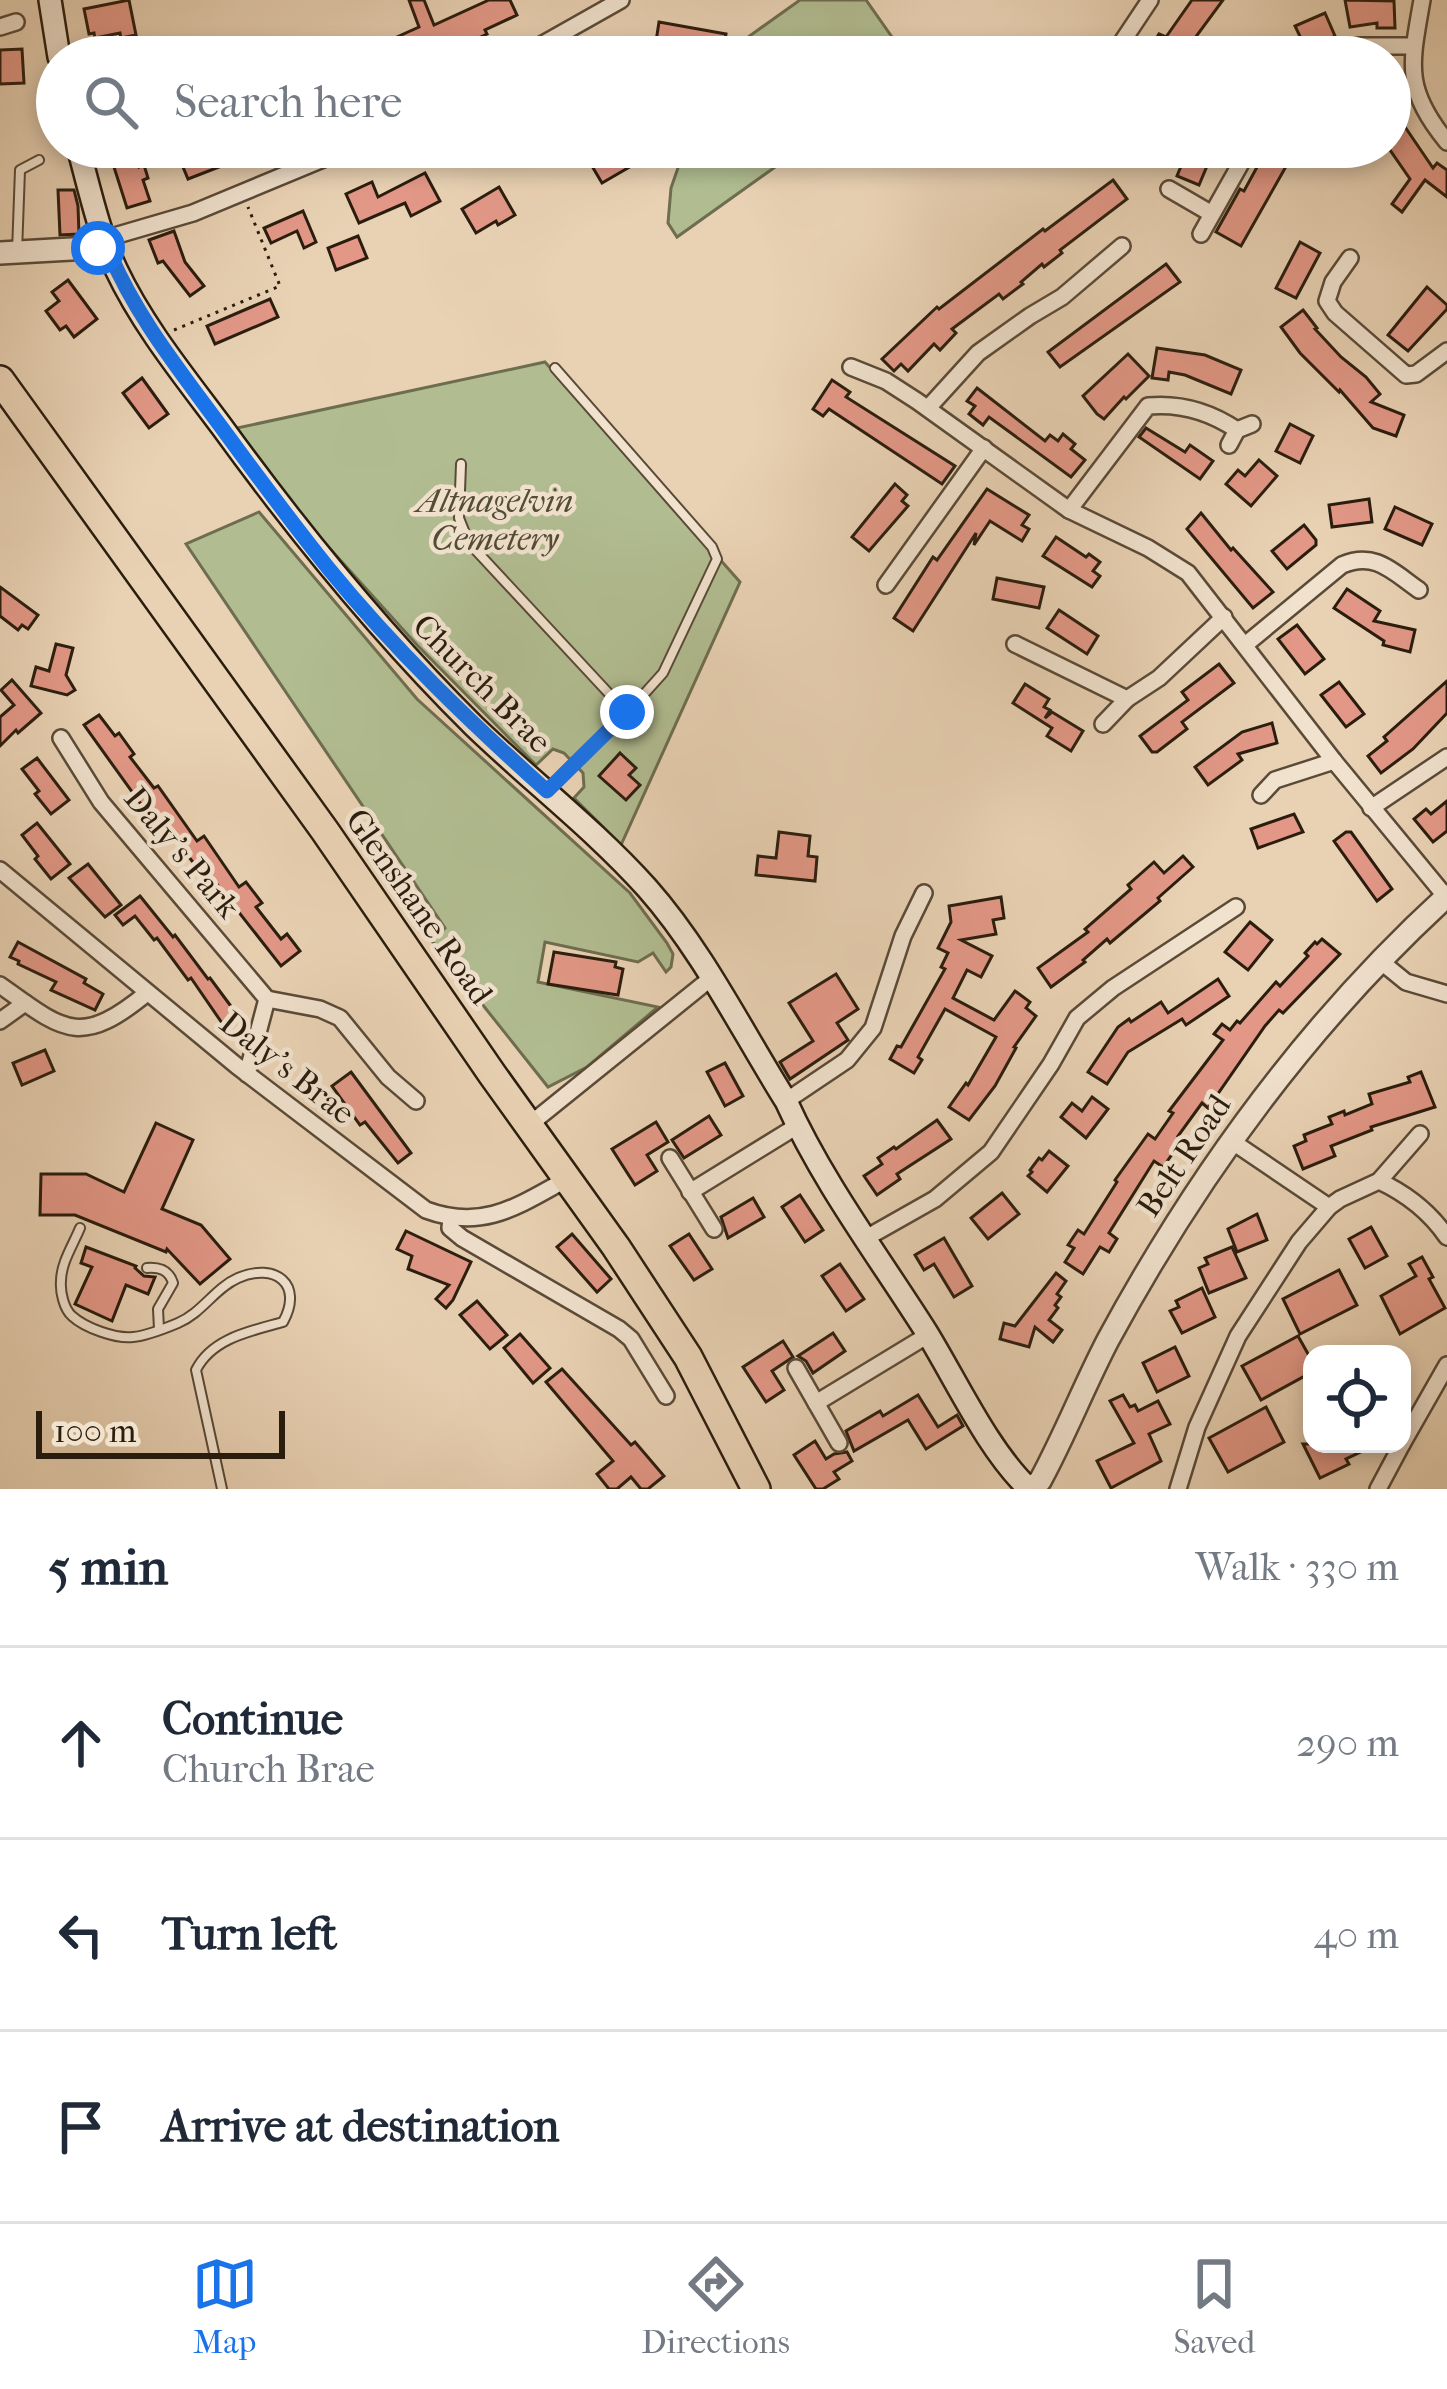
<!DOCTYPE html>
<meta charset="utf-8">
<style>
body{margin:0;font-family:"IM FELL French Canon",serif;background:#f2f2f3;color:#1f2937}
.controls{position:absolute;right:36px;bottom:36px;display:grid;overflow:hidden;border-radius:24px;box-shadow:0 6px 18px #0003}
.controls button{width:108px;height:108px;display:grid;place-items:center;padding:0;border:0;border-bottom:3px solid #e0e1e3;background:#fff;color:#1f2937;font:60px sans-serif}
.scale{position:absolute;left:36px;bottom:30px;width:249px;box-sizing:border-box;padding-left:12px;border:6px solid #2a1d0e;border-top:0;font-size:33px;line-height:42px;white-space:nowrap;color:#2a1d0e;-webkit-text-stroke:9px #f1e2ce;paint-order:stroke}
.stop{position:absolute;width:36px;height:36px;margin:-27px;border:9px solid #1a73e8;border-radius:50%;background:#fff}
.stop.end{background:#1a73e8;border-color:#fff;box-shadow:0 3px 12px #0008}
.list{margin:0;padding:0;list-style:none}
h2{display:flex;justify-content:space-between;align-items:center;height:156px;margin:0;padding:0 48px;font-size:51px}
h2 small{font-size:39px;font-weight:400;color:#747a83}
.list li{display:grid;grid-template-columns:78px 1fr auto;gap:36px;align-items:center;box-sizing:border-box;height:192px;padding:0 48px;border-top:3px solid #e0e1e3}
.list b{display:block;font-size:45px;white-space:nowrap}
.list p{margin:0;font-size:39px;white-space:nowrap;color:#747a83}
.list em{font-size:39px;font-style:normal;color:#747a83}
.icon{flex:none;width:66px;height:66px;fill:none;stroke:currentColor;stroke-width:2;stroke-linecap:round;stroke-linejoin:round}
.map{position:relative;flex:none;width:1447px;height:1489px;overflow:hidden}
.search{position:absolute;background:#fff;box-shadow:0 6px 18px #0003;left:36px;right:36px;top:36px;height:132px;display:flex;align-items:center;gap:30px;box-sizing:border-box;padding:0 42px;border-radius:66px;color:#747a83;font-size:45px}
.sheet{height:732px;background:#fff}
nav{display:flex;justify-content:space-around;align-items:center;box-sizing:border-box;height:168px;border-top:3px solid #e0e1e3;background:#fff;font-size:33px;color:#747a83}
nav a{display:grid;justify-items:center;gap:6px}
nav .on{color:#1a73e8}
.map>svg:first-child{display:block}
</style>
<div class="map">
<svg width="1447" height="1489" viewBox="0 0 1447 1489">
<rect width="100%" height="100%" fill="#e9d2b4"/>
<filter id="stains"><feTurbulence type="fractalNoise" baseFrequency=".00167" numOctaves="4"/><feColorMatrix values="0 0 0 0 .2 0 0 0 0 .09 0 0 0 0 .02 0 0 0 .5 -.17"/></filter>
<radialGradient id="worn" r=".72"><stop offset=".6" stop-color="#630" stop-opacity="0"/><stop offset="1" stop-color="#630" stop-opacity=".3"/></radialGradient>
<!-- green -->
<g fill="#b1bd91" stroke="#6e6d50" stroke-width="3">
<polygon points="800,0 866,0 906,57 735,57 737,45"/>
<polygon points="674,147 803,147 677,237 668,223 671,188 679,165"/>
<polygon points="545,362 740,582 621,845 574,798 584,787 583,773 564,753 553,749 536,765 417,645 286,500 237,428"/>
<polygon points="259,512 417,699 630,893 667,943 673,954 671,967 666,972 653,953 638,962 545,942 538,982 658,1007 587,1067 548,1087 432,941 445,928 186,544"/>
</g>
<!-- building -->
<g fill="#e39887" stroke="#2a1d0e" stroke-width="3">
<polygon points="129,0 136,35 121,38 120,33 95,38 94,33 89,34 84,9"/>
<polygon points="409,0 424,0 434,25 489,0 510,0 517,15 485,30 487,34 437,57 382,57 377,46 419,27"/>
<polygon points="1192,0 1223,0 1181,57 1145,57 1159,34 1166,37"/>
<polygon points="1345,0 1394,1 1395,28 1377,28 1377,23 1350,27"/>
<polygon points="1325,13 1335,36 1306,49 1295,26"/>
<polygon points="659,22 726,34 722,57 674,57 675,51 655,48"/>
<polygon points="22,49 24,83 0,84 0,50"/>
<polygon points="1403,124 1433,168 1437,163 1447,170 1447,197 1425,180 1402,212 1392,204 1410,179 1390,150 1390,133"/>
<polygon points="199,147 258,147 232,160 232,162 188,179 178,155"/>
<polygon points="612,147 664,147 602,183 589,161"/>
<polygon points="1189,147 1215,147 1199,185 1177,176"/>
<polygon points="1268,147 1297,147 1241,246 1216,232 1240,189 1244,191"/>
<polygon points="136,157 139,167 144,165 148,178 143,180 150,201 127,208 113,164"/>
<polygon points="425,173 440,201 411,216 405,203 359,223 346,194 372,182 378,197"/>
<polygon points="1113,180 1127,199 1060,250 1062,253 1044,267 1042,264 1021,282 1023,284 1003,299 999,294 952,329 956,333 940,350 934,344 908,371 901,364 894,371 882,359 937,307 939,309 1043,229 1045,231"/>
<polygon points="499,187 515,215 498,225 496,221 476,233 462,209"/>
<polygon points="58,190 74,190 78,206 79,234 60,235"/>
<polygon points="303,211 316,242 304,248 297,231 271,243 264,228"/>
<polygon points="174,231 185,262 204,286 190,296 163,261 158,263 149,240"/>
<polygon points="358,236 367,258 336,270 328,248"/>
<polygon points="1300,242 1320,253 1296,298 1276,288"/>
<polygon points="1166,264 1180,282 1060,367 1048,352"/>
<polygon points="68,280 97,319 74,337 66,326 60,330 46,311 59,301 52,292"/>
<polygon points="1427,287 1447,305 1447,309 1408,351 1388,335"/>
<polygon points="270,299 278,317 215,344 207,326"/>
<polygon points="1303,310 1317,328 1315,329 1341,357 1366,377 1380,394 1371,402 1404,415 1396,436 1373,428 1340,390 1339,392 1300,353 1281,327"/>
<polygon points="1157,348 1205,355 1241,370 1231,394 1185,375 1169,372 1168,380 1152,378"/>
<polygon points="1128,354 1149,376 1126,399 1124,397 1104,419 1097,414 1083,396"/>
<polygon points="142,378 168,414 149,428 123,393"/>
<polygon points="832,380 850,392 846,397 955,466 942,484 829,409 823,416 813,409"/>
<polygon points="977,388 1045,441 1050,435 1058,441 1063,434 1075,444 1071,449 1085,460 1071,477 989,417 983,425 969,414 975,406 967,401"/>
<polygon points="1290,424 1313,436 1300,463 1276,451"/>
<polygon points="1146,428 1185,452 1190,445 1213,461 1200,479 1139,437"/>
<polygon points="1259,460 1277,476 1251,506 1226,484 1238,470 1245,476"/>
<polygon points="895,484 907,495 902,501 908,506 869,551 852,537"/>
<polygon points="987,489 1029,515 1022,525 1029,529 1022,541 990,521 974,545 976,533 913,631 894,618 933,557 937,560"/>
<polygon points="1369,499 1372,522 1332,527 1329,505"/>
<polygon points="1395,507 1432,524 1422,545 1385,529"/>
<polygon points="1201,513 1231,550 1233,548 1273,592 1253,608 1187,529"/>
<polygon points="1304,525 1316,540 1316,545 1287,569 1272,551"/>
<polygon points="1056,537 1086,557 1089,554 1100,562 1093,571 1100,576 1092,587 1043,556"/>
<polygon points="997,578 1044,587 1039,608 993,599"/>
<polygon points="0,587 38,615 28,629 22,625 18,630 0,616"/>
<polygon points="1347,589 1380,611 1374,621 1415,630 1410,652 1383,645 1384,641 1334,608"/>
<polygon points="1059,610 1098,636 1087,654 1047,628"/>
<polygon points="1297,625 1324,659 1305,674 1278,639"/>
<polygon points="56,644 73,648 66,675 75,690 67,695 31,686 36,667 49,671"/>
<polygon points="1219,664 1234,683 1182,722 1187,729 1157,752 1152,752 1140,736 1188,700 1182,692"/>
<polygon points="12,680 41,713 18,733 16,730 0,746 0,717 14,705 1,690"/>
<polygon points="1447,681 1447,713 1413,749 1381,773 1368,756 1387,741 1384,737"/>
<polygon points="1339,682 1364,714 1346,727 1321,695"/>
<polygon points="1025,684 1049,699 1044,707 1050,710 1045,718 1052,712 1083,731 1071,751 1047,736 1052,728 1013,703"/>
<polygon points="99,715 115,736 119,733 134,754 130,757 154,788 158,786 197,841 204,836 239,887 246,882 262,903 256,907 281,939 287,934 300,951 281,966 205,869 201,873 159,817 153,821 84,725"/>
<polygon points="1272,723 1277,743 1238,754 1242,760 1208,785 1195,767 1242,732"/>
<polygon points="620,753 636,768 629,775 640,785 626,800 599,776"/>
<polygon points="37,758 69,800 51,814 35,794 39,791 22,769"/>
<polygon points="1447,801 1447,831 1433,842 1414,819 1426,809 1431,814"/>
<polygon points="1294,814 1303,832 1258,848 1251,829"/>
<polygon points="37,823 70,864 51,879 35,859 38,856 22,835"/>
<polygon points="779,832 810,836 808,856 817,857 815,881 756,875 758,856 776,858"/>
<polygon points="1346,832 1351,832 1392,889 1377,901 1334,841"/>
<polygon points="1183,856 1193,867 1158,898 1160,901 1110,943 1107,939 1083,960 1085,962 1051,987 1038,968 1088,932 1085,929 1131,889 1128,885 1154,862 1164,873"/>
<polygon points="88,864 121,905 105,917 69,878"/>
<polygon points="140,896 173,937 175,935 208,979 210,978 236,1013 222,1023 191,978 188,980 157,938 154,940 135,916 123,925 115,915"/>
<polygon points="1001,897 1004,918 993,920 996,934 961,940 992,956 981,977 967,970 953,998 994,1020 1015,991 1030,1002 1026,1008 1036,1016 1014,1047 1016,1048 995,1086 969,1120 949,1107 966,1083 968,1085 996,1037 945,1009 918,1057 922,1060 914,1073 890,1059 897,1046 901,1047 945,969 941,967 948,953 938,948 951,922 949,906"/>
<polygon points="1250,922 1272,940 1248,970 1225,952"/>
<polygon points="1322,939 1340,954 1283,1013 1279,1010 1265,1026 1208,1108 1202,1103 1178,1136 1183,1139 1163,1167 1154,1161 1109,1233 1117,1239 1109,1252 1100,1247 1083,1274 1065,1262 1074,1248 1068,1245 1078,1230 1084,1234 1117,1182 1115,1180 1148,1134 1155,1139 1173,1113 1169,1111 1223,1040 1214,1034 1222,1024 1230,1030 1237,1021 1240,1023 1276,982 1280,986 1308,956 1305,953 1315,942 1317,944"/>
<polygon points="18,942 86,979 84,983 103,994 95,1010 51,990 56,982 18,964 19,961 10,957"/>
<polygon points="554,952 616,962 615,967 623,969 618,995 548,984"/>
<polygon points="836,974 858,1009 837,1023 848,1040 790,1079 780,1062 813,1041 789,1003"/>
<polygon points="1218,979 1229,996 1186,1025 1182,1019 1128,1052 1107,1084 1088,1072 1118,1027 1129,1019 1131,1022 1161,1002 1168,1013"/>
<polygon points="45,1050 54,1071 22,1085 13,1063"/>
<polygon points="725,1063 743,1096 725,1106 707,1072"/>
<polygon points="351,1072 411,1153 398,1163 365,1122 360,1125 332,1086"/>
<polygon points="1421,1072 1435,1107 1371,1127 1372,1130 1331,1146 1335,1156 1303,1169 1294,1146 1306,1141 1304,1135 1332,1124 1329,1117 1344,1111 1345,1115 1372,1104 1369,1094 1410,1082 1408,1077"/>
<polygon points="1092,1097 1108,1109 1086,1138 1061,1117 1072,1103 1082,1111"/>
<polygon points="709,1116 721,1135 684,1158 672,1140"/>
<polygon points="937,1120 951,1139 897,1174 900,1179 877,1195 864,1176 882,1164 878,1158 894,1147 896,1149"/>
<polygon points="656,1122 668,1142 647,1155 657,1171 635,1185 612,1149"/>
<polygon points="156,1123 193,1140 162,1209 201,1225 230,1259 200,1284 167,1249 166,1252 75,1215 40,1215 41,1174 86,1174 124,1192"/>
<polygon points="1049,1151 1068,1166 1047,1192 1028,1176 1032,1172 1030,1170 1039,1158 1042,1160"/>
<polygon points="1002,1193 1019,1214 988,1239 971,1218"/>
<polygon points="800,1195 823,1230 805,1242 782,1207"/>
<polygon points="753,1198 764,1217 728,1238 721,1217"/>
<polygon points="1257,1214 1267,1240 1237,1252 1228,1229"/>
<polygon points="1371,1227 1387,1256 1365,1268 1349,1239"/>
<polygon points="406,1231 471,1262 453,1300 446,1308 436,1299 449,1285 408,1269 412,1256 397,1249"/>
<polygon points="572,1234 611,1279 597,1292 557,1247"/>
<polygon points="689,1234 712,1269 694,1280 670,1246"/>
<polygon points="944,1238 972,1286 954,1297 934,1264 924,1270 915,1255"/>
<polygon points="86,1247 136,1266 135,1268 144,1276 155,1277 148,1294 126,1285 112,1321 75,1304 92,1267 81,1263"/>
<polygon points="1232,1247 1246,1278 1209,1293 1199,1268 1208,1264 1205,1258"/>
<polygon points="1422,1257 1433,1277 1429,1279 1445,1308 1400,1334 1381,1296 1416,1276 1409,1264"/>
<polygon points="840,1264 864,1299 846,1311 822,1276"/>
<polygon points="1339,1270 1357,1305 1300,1334 1283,1299"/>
<polygon points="1056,1273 1066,1281 1057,1294 1061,1297 1055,1305 1058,1308 1049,1320 1062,1330 1053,1342 1035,1327 1029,1347 1000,1339 1004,1323 1015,1326"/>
<polygon points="1202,1288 1215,1317 1182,1333 1170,1311 1179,1307 1176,1301"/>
<polygon points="477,1301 507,1335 490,1349 460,1315"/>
<polygon points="833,1333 845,1351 813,1373 806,1361 798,1356"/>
<polygon points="520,1334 550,1368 533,1383 504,1348"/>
<polygon points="1298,1336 1312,1361 1312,1372 1261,1400 1242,1366"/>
<polygon points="783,1341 793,1357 772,1371 784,1390 766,1402 743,1367"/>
<polygon points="1175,1347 1189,1376 1157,1392 1143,1363"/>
<polygon points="562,1369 631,1445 635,1442 664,1476 648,1489 641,1489 631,1477 617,1489 609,1489 597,1474 613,1461 546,1382"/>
<polygon points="918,1395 938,1427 957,1415 963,1426 926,1449 908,1420 854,1451 846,1431 880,1411 883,1416"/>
<polygon points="1123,1395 1130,1407 1135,1405 1138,1411 1158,1401 1170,1424 1149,1434 1161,1461 1111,1488 1097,1461 1134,1443 1110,1401"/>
<polygon points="1266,1407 1284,1442 1228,1472 1209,1438"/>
<polygon points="815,1441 826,1459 834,1454 847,1452 852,1461 834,1472 839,1479 823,1489 816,1489 794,1455"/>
<polygon points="1303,1444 1378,1444 1346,1459 1349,1464 1320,1478"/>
</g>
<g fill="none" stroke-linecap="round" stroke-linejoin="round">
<defs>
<g id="service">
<polyline points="624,57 639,55 645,57"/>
<polyline points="17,252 20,170 39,160"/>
<polyline points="461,464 459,518 469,543 627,713"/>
<polyline points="548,790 627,713 663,673 717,559 712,547 555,368"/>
<path d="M80,1228C73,1245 61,1263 61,1281C60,1292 64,1309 72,1316C85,1328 116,1339 133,1337C147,1336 166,1328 178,1323C202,1313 215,1288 238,1278C275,1262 304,1284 283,1322C251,1331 212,1338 196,1370L222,1489"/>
<path d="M147,1268C160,1267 169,1270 173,1283L158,1309L159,1329"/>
</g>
<g id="minor">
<path d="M1422,0C1411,64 1403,88 1447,142"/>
<polyline points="0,27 16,22"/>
<polyline points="520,57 621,0"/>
<polyline points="1066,57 1067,57"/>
<polyline points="1112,57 1150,0"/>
<polyline points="1325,57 1359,46 1414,46"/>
<polyline points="1169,189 1212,214"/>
<polyline points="1201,234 1250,147"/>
<polyline points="104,239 193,213 352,147"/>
<polyline points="1350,258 1333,282 1327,301 1335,313 1406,375 1416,374 1447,351"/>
<polyline points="851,367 886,381 917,401 1069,510 1148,548 1188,573 1334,761 1446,897"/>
<polyline points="928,408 978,353 1030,316 1062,297 1122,246"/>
<polyline points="1229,445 1237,430 1252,424"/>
<path d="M1069,510L1148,406C1181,403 1209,411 1237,430"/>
<polyline points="886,585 984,448"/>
<polyline points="1015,644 1127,699 1159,678 1224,617"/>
<path d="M1245,645L1342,565C1375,551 1392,571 1419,590"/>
<polyline points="1103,724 1127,699"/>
<polyline points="61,738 101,802 267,999 247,1074"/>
<polyline points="1261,795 1275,780 1334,761"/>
<polyline points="1371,808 1447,757"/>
<path d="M0,870L237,1066L426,1210C483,1231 518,1206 567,1179"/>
<polyline points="1379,960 1406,982 1447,994"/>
<path d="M0,985C64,1031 80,1048 147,993"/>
<polyline points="267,999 320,1009 340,1018 388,1077 416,1101"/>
<polyline points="0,1021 25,1003"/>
<polyline points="786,1101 847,1060 873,1028 903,936 924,893"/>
<polyline points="529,1125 710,979"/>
<polyline points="1230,1140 1329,1207"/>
<polyline points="670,1158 714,1229"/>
<path d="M1379,1181C1407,1194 1429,1211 1447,1237"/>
<polyline points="690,1192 797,1126"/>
<polyline points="451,1219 450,1228 462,1238 619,1329 631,1339 666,1396"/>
<polyline points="866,1238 935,1199 991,1152 1051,1064 1077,1018 1113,988 1236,907"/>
<polyline points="796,1368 839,1443"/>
<polyline points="816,1403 928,1335"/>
<polyline points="1402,1444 1447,1365"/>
<polyline points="1178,1489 1197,1427 1238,1336 1299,1242 1329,1207 1340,1199 1379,1181 1420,1134"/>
<polyline points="1378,1489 1402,1444"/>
</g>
<g id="tertiary">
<polyline points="0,253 107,247"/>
<path d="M1029,1489L1040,1481C1065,1435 1084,1386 1108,1340C1198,1174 1307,1024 1447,896"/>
</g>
<g id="secondary">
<polyline points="50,0 59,57"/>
<path d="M78,147C89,187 98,230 116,269C143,326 184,376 222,427C299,533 381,634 474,726C531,781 594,829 647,888C702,950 742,1031 786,1101C823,1183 879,1257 927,1333C957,1382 988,1450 1029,1489"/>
</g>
<polyline id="trunk" points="0,380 325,831 492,1074 616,1247 688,1357 756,1489"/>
</defs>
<!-- service casing -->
<use href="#service" stroke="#5a4a38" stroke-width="12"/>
<!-- minor casing -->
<use href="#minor" stroke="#5a4a38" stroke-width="20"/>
<!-- tertiary casing -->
<use href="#tertiary" stroke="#5a4a38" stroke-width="26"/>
<!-- secondary casing -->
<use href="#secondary" stroke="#2a1d0e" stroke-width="26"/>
<!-- trunk casing -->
<use href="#trunk" stroke="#2a1d0e" stroke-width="32"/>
<!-- path -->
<polyline stroke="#2a1d0e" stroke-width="3" stroke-dasharray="3 6" stroke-linecap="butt" points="174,330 280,286 248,207"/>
<!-- service -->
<use href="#service" stroke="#f1e2ce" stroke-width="8"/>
<!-- minor -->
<use href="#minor" stroke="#f1e2ce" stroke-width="15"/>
<!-- tertiary -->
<use href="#tertiary" stroke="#f1e2ce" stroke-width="21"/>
<!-- secondary -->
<use href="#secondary" stroke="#f1e2ce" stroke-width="21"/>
<!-- trunk -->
<use href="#trunk" stroke="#e9d2b4" stroke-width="27"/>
</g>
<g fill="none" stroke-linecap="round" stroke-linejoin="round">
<!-- route -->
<path stroke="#1a73e8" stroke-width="15" d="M98,248L107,247C133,312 177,367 219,424C255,473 291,522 329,569C395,650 470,722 547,791L627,712"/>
</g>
<g text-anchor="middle" stroke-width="9" stroke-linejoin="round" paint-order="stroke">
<!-- park labels -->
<g font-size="33" font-style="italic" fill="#524d35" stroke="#f1e2ce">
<text x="495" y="512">Altnagelvin<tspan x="495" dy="38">Cemetery</tspan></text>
</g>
<!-- street labels -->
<g font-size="33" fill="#2a1d0e" stroke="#f1e2ce">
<text transform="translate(483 683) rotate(45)" y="12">Church Brae</text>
<text transform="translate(183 852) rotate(50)" y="12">Daly's Park</text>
<text transform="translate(420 906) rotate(55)" y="12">Glenshane Road</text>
<text transform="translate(288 1067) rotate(38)" y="12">Daly's Brae</text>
<text transform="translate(1183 1155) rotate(-56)" y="12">Belt Road</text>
</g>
</g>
<rect width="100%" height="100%" filter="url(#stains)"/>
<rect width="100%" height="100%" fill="url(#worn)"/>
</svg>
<div class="controls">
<button><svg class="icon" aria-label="locate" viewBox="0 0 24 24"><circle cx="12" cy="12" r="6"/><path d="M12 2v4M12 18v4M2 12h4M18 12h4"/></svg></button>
</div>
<div class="scale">100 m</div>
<div class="stop" style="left:98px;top:248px"></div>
<div class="stop end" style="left:627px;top:712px"></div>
<div class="search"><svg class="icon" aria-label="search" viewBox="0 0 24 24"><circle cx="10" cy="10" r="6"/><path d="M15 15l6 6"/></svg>Search here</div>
</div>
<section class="sheet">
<h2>5 min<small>Walk · 330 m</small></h2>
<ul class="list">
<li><svg class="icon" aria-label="ahead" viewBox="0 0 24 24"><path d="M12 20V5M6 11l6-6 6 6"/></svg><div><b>Continue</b><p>Church Brae</p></div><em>290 m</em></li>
<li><svg class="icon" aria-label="left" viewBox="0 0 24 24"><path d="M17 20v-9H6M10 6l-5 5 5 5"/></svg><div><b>Turn left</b></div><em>40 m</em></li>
<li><svg class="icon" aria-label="arrive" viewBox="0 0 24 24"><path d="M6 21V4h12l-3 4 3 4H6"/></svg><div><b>Arrive at destination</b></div></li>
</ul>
</section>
<nav>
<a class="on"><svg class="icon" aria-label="map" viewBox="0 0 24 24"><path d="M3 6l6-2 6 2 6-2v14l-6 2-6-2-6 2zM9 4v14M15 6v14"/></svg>Map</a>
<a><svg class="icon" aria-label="directions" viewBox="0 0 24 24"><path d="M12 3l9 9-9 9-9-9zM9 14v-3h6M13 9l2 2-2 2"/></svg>Directions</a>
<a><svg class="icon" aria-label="saved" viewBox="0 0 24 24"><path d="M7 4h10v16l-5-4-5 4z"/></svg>Saved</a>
</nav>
